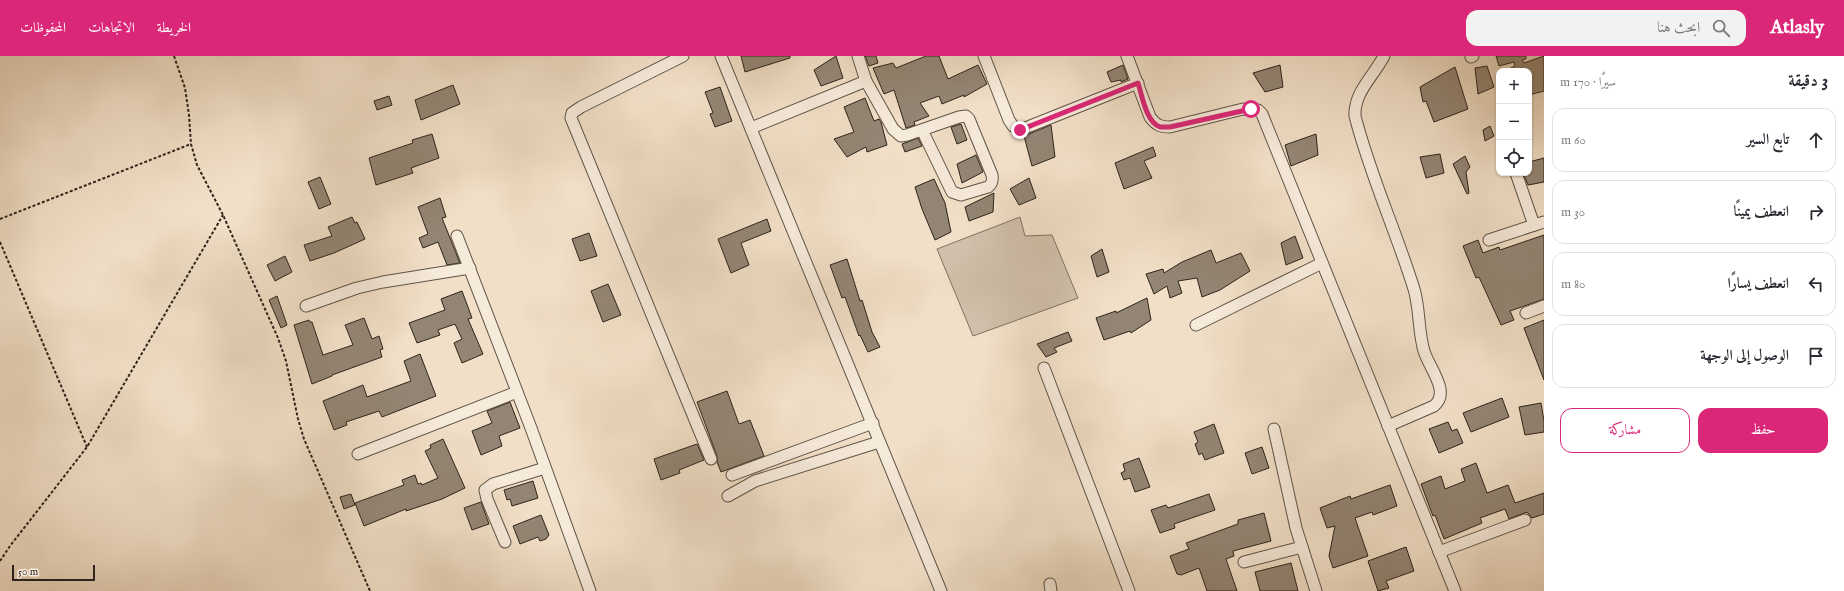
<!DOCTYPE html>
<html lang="ar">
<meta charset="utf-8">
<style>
body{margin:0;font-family:"IM FELL English",Amiri,serif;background:#f2f2f3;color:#2b2b33;direction:rtl}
.controls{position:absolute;right:12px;top:12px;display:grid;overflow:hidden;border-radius:8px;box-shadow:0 1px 3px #0004}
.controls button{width:36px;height:36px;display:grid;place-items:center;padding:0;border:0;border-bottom:1px solid #e1e1e2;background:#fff;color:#2b2b33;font:20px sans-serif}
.scale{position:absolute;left:12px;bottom:10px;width:83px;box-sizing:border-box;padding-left:4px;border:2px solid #2e241b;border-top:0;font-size:11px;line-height:14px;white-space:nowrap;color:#2e241b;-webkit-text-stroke:3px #f6eadb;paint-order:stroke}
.stop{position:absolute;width:12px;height:12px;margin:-9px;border:3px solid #db2777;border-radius:50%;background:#fff}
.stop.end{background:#db2777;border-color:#fff;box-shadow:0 1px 4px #0008}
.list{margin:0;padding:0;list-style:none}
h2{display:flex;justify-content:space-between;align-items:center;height:52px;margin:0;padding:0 16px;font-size:17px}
h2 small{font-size:13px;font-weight:400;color:#7c7c81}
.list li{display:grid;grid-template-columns:26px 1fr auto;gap:12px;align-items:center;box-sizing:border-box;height:64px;margin:0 8px 8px;padding:0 8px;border:1px solid #e1e1e2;border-radius:12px}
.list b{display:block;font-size:15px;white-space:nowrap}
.list em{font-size:13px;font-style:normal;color:#7c7c81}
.actions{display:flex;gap:8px;padding:12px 16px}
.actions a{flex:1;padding:9px 0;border:1px solid #db2777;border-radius:12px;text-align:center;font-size:14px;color:#db2777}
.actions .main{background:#db2777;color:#fff}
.icon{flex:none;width:22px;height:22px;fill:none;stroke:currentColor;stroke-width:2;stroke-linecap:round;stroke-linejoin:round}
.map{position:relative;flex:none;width:1544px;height:535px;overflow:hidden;direction:ltr}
header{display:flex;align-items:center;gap:24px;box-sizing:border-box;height:56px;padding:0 20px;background:#db2777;color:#fff}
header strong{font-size:19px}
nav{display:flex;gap:22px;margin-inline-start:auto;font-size:14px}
.search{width:280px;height:36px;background:#f2f2f3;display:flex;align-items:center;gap:10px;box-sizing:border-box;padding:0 14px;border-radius:12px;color:#7c7c81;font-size:15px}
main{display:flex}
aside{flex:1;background:#fff}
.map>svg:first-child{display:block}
</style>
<header>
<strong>Atlasly</strong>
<div class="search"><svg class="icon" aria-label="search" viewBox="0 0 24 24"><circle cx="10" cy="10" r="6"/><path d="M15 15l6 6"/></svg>ابحث هنا</div>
<nav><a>الخريطة</a><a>الاتجاهات</a><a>المحفوظات</a></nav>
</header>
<main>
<aside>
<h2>3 دقيقة<small>سيرًا · 170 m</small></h2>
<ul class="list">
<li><svg class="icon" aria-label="ahead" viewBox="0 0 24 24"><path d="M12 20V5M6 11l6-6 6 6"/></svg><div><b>تابع السير</b></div><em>60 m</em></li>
<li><svg class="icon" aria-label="right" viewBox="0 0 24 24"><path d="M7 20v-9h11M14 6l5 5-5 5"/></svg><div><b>انعطف يمينًا</b></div><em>30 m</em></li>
<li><svg class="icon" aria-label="left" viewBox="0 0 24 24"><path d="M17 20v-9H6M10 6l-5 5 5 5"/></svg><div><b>انعطف يسارًا</b></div><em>80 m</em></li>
<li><svg class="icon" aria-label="arrive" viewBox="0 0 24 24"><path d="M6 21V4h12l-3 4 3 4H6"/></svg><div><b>الوصول إلى الوجهة</b></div></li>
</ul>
<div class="actions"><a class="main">حفظ</a><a>مشاركة</a></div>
</aside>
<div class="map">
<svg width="1544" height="535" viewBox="0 0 1544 535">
<rect width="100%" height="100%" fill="#f1dfc7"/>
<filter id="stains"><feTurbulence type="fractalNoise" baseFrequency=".005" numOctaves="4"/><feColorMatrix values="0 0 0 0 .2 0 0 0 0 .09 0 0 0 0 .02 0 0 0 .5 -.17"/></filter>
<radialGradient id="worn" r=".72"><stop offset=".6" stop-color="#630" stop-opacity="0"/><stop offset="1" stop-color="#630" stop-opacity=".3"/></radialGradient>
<!-- green -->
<polygon fill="#d0bfaa" stroke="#7f7262" points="1020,161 1025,180 1052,179 1078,242 973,280 937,193"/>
<!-- building -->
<g fill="#938574" stroke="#2e241b">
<polygon points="741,0 790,0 790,2 745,16"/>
<polygon points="836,0 843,22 821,30 814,14"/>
<polygon points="865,0 876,0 878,7 869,10"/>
<polygon points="926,0 939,0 948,23 978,9 987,28 964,41 964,39 942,48 939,40 920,47 929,60 914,66 915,69 906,72 894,34 884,38 873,12 893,7 896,12"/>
<polygon points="1496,0 1526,0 1526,3 1522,4 1524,7 1544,0 1544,35 1529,39 1529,15 1505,15 1515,10 1514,6 1499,10"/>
<polygon points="1123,9 1128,23 1121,26 1121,24 1111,26 1107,16"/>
<polygon points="1280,9 1283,31 1265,36 1253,17"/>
<polygon points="1487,10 1494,31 1478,38 1475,12"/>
<polygon points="1455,11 1468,53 1434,66 1426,45 1423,46 1420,31"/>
<polygon points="453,29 460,48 421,64 415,44"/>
<polygon points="720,31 732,65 715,71 710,58 713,57 705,36"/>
<polygon points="389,40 392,49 377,54 374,45"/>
<polygon points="865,42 874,65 879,63 881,66 887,89 867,96 866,91 847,101 834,83 854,76 844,51"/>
<polygon points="961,68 967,84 957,88 951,71"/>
<polygon points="1051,69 1055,101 1032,110 1024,80"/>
<polygon points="1490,70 1494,80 1485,85 1483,74"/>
<polygon points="432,78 439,102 411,112 413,117 376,129 369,102 413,87 412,84"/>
<polygon points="1316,78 1318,99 1291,110 1285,89"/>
<polygon points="918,82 922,90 905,96 902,88"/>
<polygon points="1153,91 1156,100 1144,105 1152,122 1124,133 1115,107"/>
<polygon points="1440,98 1444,117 1426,122 1420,101"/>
<polygon points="976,99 983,116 962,127 957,108"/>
<polygon points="1465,100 1470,111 1466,116 1469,137 1467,138 1453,108"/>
<polygon points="1544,102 1544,126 1528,129 1523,117 1529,117 1529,106"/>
<polygon points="320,121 331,148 319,153 308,126"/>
<polygon points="1029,122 1036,142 1019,149 1010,133"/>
<polygon points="934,123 945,147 951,176 935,184 922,153 915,131"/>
<polygon points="994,137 993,156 969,165 965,151"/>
<polygon points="440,142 446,161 442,162 460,207 447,209 438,186 423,192 419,182 428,178 418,151"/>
<polygon points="352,161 355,167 357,166 365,183 334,197 310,205 304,189 332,180 328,171"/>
<polygon points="767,163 771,175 741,187 749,209 731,217 718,183"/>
<polygon points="589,177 597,200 580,205 572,183"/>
<polygon points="1544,179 1544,243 1510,255 1514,264 1501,269 1479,221 1476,222 1463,190 1478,184 1483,197 1499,191 1500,194"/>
<polygon points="1295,180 1303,202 1286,209 1281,187"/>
<polygon points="1102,193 1109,216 1097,221 1091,200"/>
<polygon points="1211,194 1216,207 1241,197 1250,215 1220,234 1202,241 1197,222 1178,225 1182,237 1170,242 1167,230 1154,238 1146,218 1163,213 1164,217 1182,206"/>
<polygon points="285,200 292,216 275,225 267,209"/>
<polygon points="847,203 860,245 862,244 872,276 880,291 868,296 860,279 859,280 845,241 842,242 830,209"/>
<polygon points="608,228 621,259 603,266 591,235"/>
<polygon points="462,235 472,262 468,263 483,298 462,307 454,287 462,283 455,268 438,274 440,279 417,287 409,267 445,254 441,243"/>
<polygon points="277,240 287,269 281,272 269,244"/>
<polygon points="1147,242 1151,264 1131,277 1130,275 1104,284 1096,262 1116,255 1116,257"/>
<polygon points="364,262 372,283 379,280 383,293 380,294 382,301 332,319 332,320 312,328 294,269 309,264 310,266 312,266 323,299 353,289 345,269"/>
<polygon points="1544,264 1544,324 1524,272"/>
<polygon points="1068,276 1072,285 1054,292 1057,296 1046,301 1037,288"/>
<polygon points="420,298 436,340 382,361 379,355 346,366 347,369 334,374 323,345 363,329 367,341 411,325 404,305"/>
<polygon points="727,335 739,368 750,364 764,400 721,416 717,406 717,400 697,346"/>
<polygon points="1502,342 1509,361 1471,376 1463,357"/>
<polygon points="510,346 520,372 499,380 502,390 481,399 472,375 492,367 487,355"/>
<polygon points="1541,347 1544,365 1544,376 1525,379 1519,351"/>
<polygon points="1448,366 1452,375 1457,373 1463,387 1439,397 1429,373"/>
<polygon points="1214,368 1224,397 1205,404 1202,397 1199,399 1195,388 1198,386 1194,376"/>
<polygon points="443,383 465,432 442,443 406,455 406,453 364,470 355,447 404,429 402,424 415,419 418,428 421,427 422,429 438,422 425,395 431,392 430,389"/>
<polygon points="697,388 704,404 679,414 680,417 661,424 654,403"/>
<polygon points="1262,391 1269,412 1252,418 1245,397"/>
<polygon points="1139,402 1150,431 1135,436 1130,422 1124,424 1121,417 1125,415 1123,408"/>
<polygon points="1476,407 1487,437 1508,429 1515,447 1544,437 1544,458 1532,462 1527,456 1509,463 1505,453 1480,462 1482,467 1444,483 1435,459 1433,460 1421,428 1441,420 1445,433 1465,425 1461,413"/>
<polygon points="533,425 538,442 512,450 510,443 507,444 504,434"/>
<polygon points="1390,429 1397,450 1373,459 1372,456 1355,462 1368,500 1333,512 1329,500 1335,470 1327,472 1320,452 1350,440 1351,443"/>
<polygon points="351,438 355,449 344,453 340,441"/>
<polygon points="1209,438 1215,454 1174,468 1175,472 1160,477 1151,454 1166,449 1168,452"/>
<polygon points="481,446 489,468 472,474 464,452"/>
<polygon points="1264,457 1271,485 1233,495 1234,500 1226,503 1237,535 1207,535 1199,512 1181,519 1177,518 1170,500 1189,493 1186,487 1238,468 1238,464"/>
<polygon points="541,459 549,479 546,483 540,485 538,481 520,488 513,470"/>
<polygon points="1406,491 1414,515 1386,525 1389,532 1378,535 1368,505"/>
<polygon points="1291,507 1298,535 1260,535 1255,516"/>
</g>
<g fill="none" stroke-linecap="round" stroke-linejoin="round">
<defs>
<g id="minor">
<polyline points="683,0 581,51 572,57 571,62 711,403"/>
<polyline points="721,0 941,535"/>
<polyline points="858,0 866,25"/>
<polyline points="984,0 1009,64 1013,70 1020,74 1138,27"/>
<path d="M1127,0L1150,61C1156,69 1160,71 1170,71L1243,53L1258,54L1262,58L1455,535"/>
<path d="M1384,0C1373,21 1354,36 1355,60C1370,119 1396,175 1414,233C1420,253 1418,275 1424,295C1429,312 1451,336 1434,350L1388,370"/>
<polyline points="1471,1 1473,0"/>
<path d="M751,72L866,25L893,73L901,80L907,79L959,61L966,60L969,63L992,119C993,125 992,128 988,131L961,139L952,136L922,74"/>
<polyline points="1516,117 1534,169"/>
<polyline points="457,180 531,372 590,535"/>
<polyline points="1489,184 1544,166"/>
<polyline points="306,250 357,232 383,226 470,212"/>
<polyline points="1526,257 1544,250"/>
<polyline points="1196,269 1322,207"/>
<polyline points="1044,312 1129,535"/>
<polyline points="1274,373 1296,472 1316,535"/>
<polyline points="358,398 517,336"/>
<polyline points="732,419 873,367"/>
<polyline points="728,440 755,425 879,386"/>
<polyline points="505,486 487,443 485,434 493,428 545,412"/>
<polyline points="1439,496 1525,464"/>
<polyline points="1244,506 1302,491"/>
<polyline points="1050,528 1051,535"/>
</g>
</defs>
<!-- minor casing -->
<use href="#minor" stroke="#5f5346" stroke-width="13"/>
<!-- path -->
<g stroke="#2e241b" stroke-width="2" stroke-dasharray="3 2" stroke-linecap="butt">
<polyline points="174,0 185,32 189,59 191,88 197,109 223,159 278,282 286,305 298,363 304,383 370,535"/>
<polyline points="0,163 191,88"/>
<polyline points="0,186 87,391"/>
<polyline points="0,505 10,490 87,391 223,159"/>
</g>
<!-- minor -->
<use href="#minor" stroke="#f6eadb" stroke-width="11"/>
</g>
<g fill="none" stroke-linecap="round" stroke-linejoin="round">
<!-- route -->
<path stroke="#db2777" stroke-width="5" d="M1020,74L1138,27C1142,39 1146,66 1160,71C1163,71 1167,71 1170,71L1251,53"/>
</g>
<rect width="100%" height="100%" filter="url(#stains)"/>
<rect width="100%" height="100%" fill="url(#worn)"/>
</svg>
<div class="controls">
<button>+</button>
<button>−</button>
<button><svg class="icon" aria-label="locate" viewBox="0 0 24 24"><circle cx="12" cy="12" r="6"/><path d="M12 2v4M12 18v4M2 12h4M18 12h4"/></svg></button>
</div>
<div class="scale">50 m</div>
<div class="stop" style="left:1251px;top:53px"></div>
<div class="stop end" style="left:1020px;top:74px"></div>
</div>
</main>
